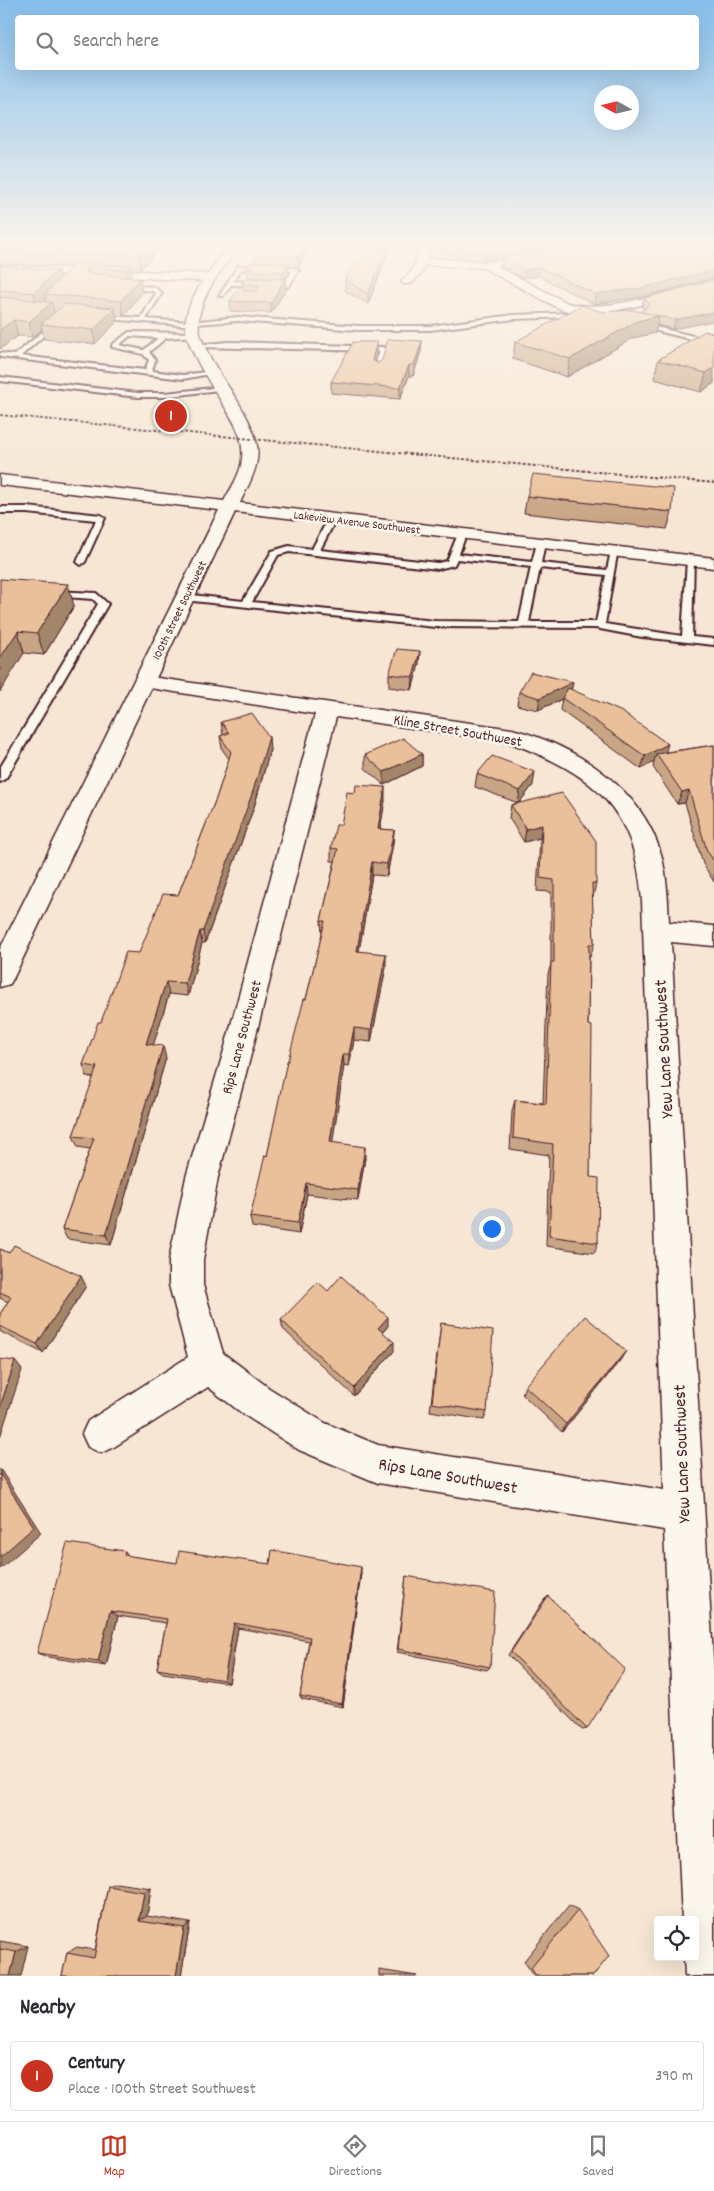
<!DOCTYPE html>
<meta charset="utf-8">
<style>
body{margin:0;font-family:Dekko,sans-serif;background:#f7f7f7;color:#2b2b33}
.controls{position:absolute;right:15px;bottom:15px;display:grid;overflow:hidden;border-radius:5px;box-shadow:0 5px 20px #0002}
.controls button{width:45px;height:45px;display:grid;place-items:center;padding:0;border:0;border-bottom:1px solid #e1e1e2;background:#fff;color:#2b2b33;font:25px sans-serif}
.compass{position:absolute;left:594px;top:85px;width:45px;height:45px;border-radius:50%;background:#fff;box-shadow:0 5px 20px #0002;rotate:278deg}
.you{position:absolute;left:491px;top:1228px;width:18px;height:18px;margin:-12px;border:4px solid #fff;border-radius:50%;background:#1a73e8;box-shadow:0 0 0 8px #1a73e833}
.badge{display:grid;place-items:center;width:32px;height:32px;border-radius:50%;background:#c8321e;color:#fff;font-size:16px;font-weight:700}
.pin{position:absolute;translate:-50% -50%;border:2px solid #fff;box-shadow:0 1px 5px #0006}
.list{margin:0;padding:0;list-style:none}
h2{display:flex;justify-content:space-between;align-items:center;height:65px;margin:0;padding:0 20px;font-size:21px}
h2 small{font-size:16px;font-weight:400;color:#7c7c81}
.list li{display:grid;grid-template-columns:32px 1fr auto;gap:15px;align-items:center;box-sizing:border-box;height:70px;margin:0 10px 10px;padding:0 10px;border:1px solid #e1e1e2;border-radius:5px}
.list b{display:block;font-size:19px;white-space:nowrap}
.list p{margin:0;font-size:16px;white-space:nowrap;color:#7c7c81}
.list em{font-size:16px;font-style:normal;color:#7c7c81}
.icon{flex:none;width:28px;height:28px;fill:none;stroke:currentColor;stroke-width:2;stroke-linecap:round;stroke-linejoin:round}
.map{position:relative;flex:none;width:714px;height:1976px;overflow:hidden}
.search{position:absolute;background:#fff;box-shadow:0 5px 20px #0002;left:15px;right:15px;top:15px;height:55px;display:flex;align-items:center;gap:12px;box-sizing:border-box;padding:0 18px;border-radius:5px;color:#7c7c81;font-size:19px}
.sheet{height:145px;background:#fff}
nav{display:flex;justify-content:space-around;align-items:center;box-sizing:border-box;height:70px;border-top:1px solid #e1e1e2;background:#fff;font-size:14px;color:#7c7c81}
nav a{display:grid;justify-items:center;gap:2px}
nav .on{color:#c8321e}
.map>svg:first-child{display:block}
</style>
<div class="map">
<svg width="714" height="1976" viewBox="0 0 714 1976">
<rect width="100%" height="100%" fill="#f6e6d3"/>
<filter id="ink" filterUnits="userSpaceOnUse"><feTurbulence type="fractalNoise" baseFrequency=".02" numOctaves="2"/><feDisplacementMap in="SourceGraphic" scale="10" xChannelSelector="R" yChannelSelector="G"/><feConvolveMatrix kernelMatrix="1 2 1 2 8 2 1 2 1" color-interpolation-filters="sRGB"/></filter>
<g filter="url(#ink)">
<g fill="none" stroke-linecap="round" stroke-linejoin="round">
<defs>
<g id="lane">
<path d="M238,266L296,268L299,270L288,287L231,285L223,296H219ZM242,269L292,271L284,284L233,281Z"/>
<polygon points="124,285 154,287 162,293 146,319 190,322 238,317 358,326 430,326 514,315 572,313 581,309 584,311 573,317 514,319 430,330 358,330 238,321 195,324 192,326 96,318 98,315 141,318 156,293 152,291 122,288"/>
<path d="M56,320L58,323L21,356L145,370L149,360L143,354L112,347V345L129,332L193,333L195,336L166,338L149,352L155,360L152,371L183,375L212,371L215,373L183,379L0,357V353L15,355ZM130,336L158,338L144,350L119,345Z"/>
<polygon points="639,323 714,341 714,345 637,326"/>
<polygon points="229,342 383,347 386,349 380,370 377,372 374,370 379,351 197,347 194,345"/>
<polygon points="0,377 138,393 165,393 222,387 225,389 165,397 138,397 0,381"/>
<polygon points="0,507 27,507 101,515 105,518 85,562 81,565 77,562 96,520 27,513 0,513"/>
<path d="M332,516L336,519L320,550L438,563L447,561L458,534L462,531L466,534L459,554L532,562L537,543L541,540L545,543L541,563L607,570L611,551L618,549L605,624L682,636L687,560L694,558L692,637L714,639V645L642,637L595,628L435,627L184,600L179,597L184,594L243,601L272,551L289,546L312,549L328,519ZM289,552L438,569L454,565L457,559L531,567L519,622L435,621L252,602L278,555ZM540,568L606,575L596,622H529Z"/>
<polygon points="54,591 96,593 108,604 6,778 0,782 0,768 98,604 93,599 51,596 51,592"/>
</g>
<g id="street">
<path d="M421,245H431L427,258L485,262L508,259V263L496,266L568,303C609,314 673,289 714,279V286L667,300L603,313L579,314L560,309L483,268L425,265L422,273L411,284H403L401,282L411,272Z"/>
<path d="M144,676L512,729C576,746 642,788 661,854C667,876 668,900 669,922L714,926V946L671,942L714,1675V1976H685L684,1957H695V1920H682L664,1530L378,1483L299,1450L243,1414L208,1387L114,1447L101,1453L88,1447L82,1434L88,1421L188,1357L169,1285V1260L186,1177L225,1047L315,714L137,686L134,682L137,678ZM336,717L508,742C592,773 636,807 642,901L664,1490L378,1445L325,1423L269,1388L223,1353L203,1285V1260L218,1177L253,1047Z"/>
</g>
<path id="secondary" d="M229,245H239C224,268 203,290 199,318C197,331 202,340 207,351C221,382 263,426 257,460C255,475 246,489 240,503L714,558V568L235,512L14,977L10,984L0,987V949L219,510L0,485V475L224,501C231,488 241,473 242,459C244,441 237,427 228,412C216,392 189,353 186,331C183,315 194,294 203,281L0,271V265L208,274Z"/>
</defs>
<!-- lane casing -->
<use href="#lane" stroke="#4a1f2b" stroke-width="4"/>
<!-- street casing -->
<use href="#street" stroke="#4a1f2b" stroke-width="3"/>
<!-- secondary casing -->
<use href="#secondary" stroke="#4a1f2b" stroke-width="3"/>
<!-- lane -->
<use href="#lane" fill="#fbf7ec" fill-rule="evenodd"/>
<!-- street -->
<use href="#street" fill="#fbf7ec" fill-rule="evenodd"/>
<!-- secondary -->
<use href="#secondary" fill="#fbf7ec" fill-rule="evenodd"/>
<!-- rail -->
<polyline stroke="#4a1f2b" stroke-width="2" stroke-dasharray="3 2" stroke-linecap="butt" points="0,415 714,483"/>
</g>
<!-- wall -->
<g fill="#c8a584" stroke="#4a1f2b">
<polygon points="0,245 162,245 141,269 130,269 132,278 142,293 123,316 116,315 117,322 95,344 44,339 42,329 32,337 18,336 0,349 0,265 0,266 60,280 73,267 0,264"/>
<polygon points="261,245 311,245 298,267 288,267 289,273 285,279 286,289 271,313 230,311 230,301 243,290 242,283 252,278 248,277 247,268 255,262 255,255"/>
<polygon points="391,245 368,304 345,291 345,280"/>
<polygon points="438,245 556,245 485,260 457,258 438,250"/>
<polygon points="714,245 714,278 641,297 594,304 538,276 524,278 502,267 502,258"/>
<polygon points="714,280 673,329 657,325 655,333 633,338 567,377 513,359 515,342 602,312 640,312 644,309 642,307 644,298"/>
<polygon points="705,331 714,383 701,392 654,379 658,360"/>
<polygon points="422,341 421,351 413,376 409,376 400,399 331,393 331,382 377,353 375,361 378,363"/>
<polygon points="527,496 672,512 667,529 524,513"/>
<polygon points="0,579 74,606 44,655 24,653"/>
<polygon points="419,664 412,690 389,687 389,674"/>
<polygon points="573,682 571,690 666,752 714,745 714,882 703,864 685,803 677,804 653,767 654,762 641,769 560,710 562,699 538,710 517,705 519,692"/>
<polygon points="221,722 270,750 255,804 205,943 202,943 188,996 169,994 153,1045 166,1058 111,1245 67,1239 62,1229 90,1149 78,1147 73,1136 94,1078 87,1077 83,1065 101,1022 139,953 178,895 217,796 229,759 222,749 220,736 223,735"/>
<polygon points="422,754 422,766 384,785 365,768 365,755"/>
<polygon points="477,774 533,785 519,803 596,884 593,897 592,896 594,944 590,957 589,957 588,1025 590,1177 598,1243 594,1253 546,1246 549,1155 510,1149 512,1111 515,1100 543,1103 548,974 551,964 551,892 537,891 540,838 524,842 509,818 511,805 518,803 475,787"/>
<polygon points="385,800 380,829 394,830 393,843 387,876 372,875 359,951 386,967 371,1042 354,1040 349,1066 344,1065 332,1142 365,1158 358,1200 307,1194 299,1234 252,1227 250,1217 267,1156 288,1061 306,999 322,934 321,921 335,861 331,861 331,848 341,825"/>
<polygon points="0,1249 86,1286 43,1353 1,1332 0,1330 0,1314 8,1302 0,1298"/>
<polygon points="328,1291 388,1326 383,1332 394,1351 354,1396 283,1329 281,1320"/>
<polygon points="441,1323 487,1412 484,1420 430,1411"/>
<polygon points="621,1359 562,1432 522,1394 525,1386"/>
<polygon points="125,1551 129,1556 177,1563 270,1564 361,1573 343,1707 302,1699 300,1696 309,1641 238,1628 229,1683 163,1673 157,1669 166,1623 118,1616 106,1666 47,1657 37,1653"/>
<polygon points="406,1576 490,1667 487,1670 397,1652"/>
<polygon points="548,1596 587,1729 582,1730 508,1655 544,1600"/>
<polygon points="116,1883 151,1888 147,1916 190,1923 181,1976 62,1976 67,1953 77,1947 95,1950 108,1886"/>
<polygon points="569,1905 578,1910 593,1976 534,1976 524,1961"/>
<polygon points="0,1941 28,1946 0,1976"/>
<polygon points="379,1970 417,1976 379,1976"/>
</g>
<!-- shaded-wall -->
<g fill="#a3866b" stroke="#4a1f2b">
<polygon points="148,245 162,245 141,269 139,255"/>
<polygon points="305,245 311,245 298,267 298,257"/>
<polygon points="388,245 391,245 368,304 368,294"/>
<polygon points="517,245 556,245 485,260 486,252"/>
<polygon points="288,263 289,273 283,282 283,272"/>
<polygon points="130,266 132,279 128,284 126,270"/>
<polygon points="88,267 90,281 84,272"/>
<polygon points="539,267 538,276 524,278 525,270"/>
<polygon points="58,270 61,285 45,294 46,299 37,308 34,293"/>
<polygon points="714,270 714,278 641,297 594,304 595,294"/>
<polygon points="140,279 142,293 123,316 121,301"/>
<polygon points="285,279 286,289 271,313 271,303"/>
<polygon points="52,302 55,317 41,324 42,329 32,337 29,322"/>
<polygon points="115,308 117,322 95,344 93,330"/>
<polygon points="714,312 714,321 673,329 675,320"/>
<polygon points="659,316 655,333 633,338 567,377 570,359 637,321"/>
<polygon points="14,320 18,336 0,349 0,330"/>
<polygon points="422,341 421,351 413,376 414,365"/>
<polygon points="377,342 377,353 372,371 372,360"/>
<polygon points="409,365 409,376 400,399 400,388"/>
<polygon points="714,368 714,383 701,392 706,373"/>
<polygon points="68,584 74,606 44,655 37,633"/>
<polygon points="18,631 24,653 0,692 0,658"/>
<polygon points="420,651 419,664 412,690 413,677"/>
<polygon points="573,682 570,695 562,698 562,699 538,710 540,698"/>
<polygon points="269,737 270,750 255,804 205,943 203,931"/>
<polygon points="668,744 664,757 656,754 654,762 641,769 645,756"/>
<polygon points="422,754 422,766 384,785 384,772"/>
<polygon points="535,772 533,785 518,804 520,791"/>
<polygon points="385,787 385,800 378,842 378,829"/>
<polygon points="689,790 685,803 677,804 682,792"/>
<polygon points="542,825 540,838 524,842 526,829"/>
<polygon points="394,830 393,843 387,876 387,864"/>
<polygon points="372,862 372,875 357,963 357,951"/>
<polygon points="200,931 202,943 188,996 185,983"/>
<polygon points="386,954 386,967 371,1042 371,1030"/>
<polygon points="166,982 169,994 150,1056 146,1044"/>
<polygon points="354,1028 354,1040 349,1066 349,1054"/>
<polygon points="163,1046 166,1058 111,1245 106,1235"/>
<polygon points="343,1054 344,1065 331,1153 330,1142"/>
<polygon points="365,1147 365,1158 358,1200 358,1190"/>
<polygon points="306,1183 307,1194 299,1234 298,1223"/>
<polygon points="81,1276 86,1286 43,1353 37,1344"/>
<polygon points="388,1317 388,1326 378,1337 378,1328"/>
<polygon points="394,1342 394,1351 354,1396 354,1388"/>
<polygon points="626,1351 621,1359 562,1432 566,1424"/>
<polygon points="15,1361 22,1370 0,1437 0,1407"/>
<polygon points="0,1469 41,1533 0,1569"/>
<polygon points="361,1567 361,1573 343,1707 342,1704"/>
<polygon points="110,1611 118,1616 106,1666 98,1662"/>
<polygon points="234,1623 238,1628 229,1683 224,1680"/>
<polygon points="151,1888 147,1916 139,1921 144,1892"/>
<polygon points="190,1923 181,1976 176,1976 184,1928"/>
<polygon points="28,1946 21,1976 10,1976 16,1952"/>
</g>
<!-- building -->
<g fill="#e9c099" stroke="#4a1f2b">
<polygon points="0,245 148,245 139,255 0,250"/>
<polygon points="261,245 305,245 298,257 255,255"/>
<polygon points="364,245 388,245 368,294 345,280"/>
<polygon points="446,245 517,245 486,252 458,250"/>
<polygon points="565,245 714,245 714,270 642,288 595,294 539,267 525,270 502,258"/>
<polygon points="250,262 288,263 283,272 251,271 253,268 247,268"/>
<polygon points="76,263 130,266 126,270 88,267 84,272 140,279 121,301 45,294"/>
<polygon points="0,266 58,270 34,293 0,290"/>
<polygon points="246,278 285,279 271,303 230,301 238,290 256,291 260,286 242,283"/>
<polygon points="714,280 714,312 675,320 640,312 650,304 644,298"/>
<polygon points="0,297 52,302 29,322 14,320 0,330"/>
<polygon points="65,304 115,308 93,330 41,324"/>
<polygon points="582,305 602,312 632,310 659,316 637,321 570,359 515,342"/>
<polygon points="705,331 714,333 714,368 706,373 658,360"/>
<polygon points="388,339 422,341 414,365 409,365 400,388 331,382 353,342 377,342 372,360 378,363 382,360"/>
<polygon points="533,474 674,488 672,512 527,496"/>
<polygon points="0,579 68,584 37,633 18,631 0,658"/>
<polygon points="397,649 420,651 413,677 389,674"/>
<polygon points="531,672 573,682 540,698 519,692"/>
<polygon points="568,688 622,712 668,744 645,756 562,698"/>
<polygon points="252,713 269,737 253,791 203,931 200,931 185,983 166,982 146,1044 163,1046 106,1235 62,1229 94,1138 73,1136 97,1067 83,1065 98,1022 101,1022 126,952 139,953 163,894 178,895 217,796 231,752 220,736 229,733 221,722"/>
<polygon points="403,738 422,754 384,772 365,755"/>
<polygon points="714,745 714,861 707,851 689,790 682,792 656,754"/>
<polygon points="492,756 535,772 520,791 477,774"/>
<polygon points="356,785 385,787 378,829 394,830 387,864 372,862 357,951 386,954 371,1030 354,1028 349,1054 343,1054 330,1142 365,1147 358,1190 306,1183 298,1223 250,1217 265,1155 267,1156 287,1061 288,1061 304,999 306,999 325,921 321,921 338,849 331,848 336,825 341,825 347,792 355,793"/>
<polygon points="562,793 596,841 596,884 592,883 594,944 589,944 588,1025 592,1026 590,1177 599,1178 598,1243 549,1236 553,1144 513,1138 515,1100 546,1104 551,962 554,962 554,880 540,878 542,825 526,829 511,805"/>
<polygon points="14,1245 81,1276 37,1344 0,1326 0,1314 11,1297 0,1292 0,1249 9,1253"/>
<polygon points="341,1276 388,1317 378,1328 394,1342 354,1388 281,1320 318,1282 328,1291"/>
<polygon points="585,1316 626,1351 566,1424 525,1386"/>
<polygon points="441,1323 493,1331 487,1412 432,1403"/>
<polygon points="0,1359 15,1361 0,1407"/>
<polygon points="0,1474 34,1527 0,1557"/>
<polygon points="67,1543 125,1551 124,1555 177,1563 179,1551 270,1564 272,1550 361,1567 342,1704 300,1696 310,1637 234,1623 224,1680 157,1669 167,1619 110,1611 98,1662 37,1653"/>
<polygon points="406,1576 495,1592 490,1667 398,1649"/>
<polygon points="548,1596 625,1669 587,1729 511,1652"/>
<polygon points="108,1886 144,1892 139,1921 184,1928 176,1976 62,1976 67,1953 94,1958"/>
<polygon points="578,1910 609,1956 593,1976 536,1976 531,1968"/>
<polygon points="0,1949 16,1952 10,1976 0,1976"/>
</g>
</g>
<!-- sky -->
<linearGradient id="sky" x2="0" y2="1"><stop stop-color="#85beec"/><stop offset="0.47" stop-color="#fbf4eb"/><stop offset="1" stop-color="#fbf4eb" stop-opacity="0"/></linearGradient>
<rect width="714" height="522" fill="url(#sky)"/>
<g text-anchor="middle" stroke-width="5" stroke-linejoin="round" paint-order="stroke">
<!-- far-street labels -->
<g font-size="12" fill="#4a1f2b" stroke="#fbf7ec">
<text transform="translate(357 522) rotate(7)" y="4">Lakeview Avenue Southwest</text>
<text transform="translate(179 610) rotate(-64)" y="4">100th Street Southwest</text>
</g>
<!-- street labels -->
<g font-size="15" fill="#4a1f2b" stroke="#fbf7ec">
<text transform="translate(458 730) rotate(10)" y="5">Kline Street Southwest</text>
<text transform="translate(241 1037) rotate(-75)" y="5">Rips Lane Southwest</text>
</g>
<!-- near-street labels -->
<g font-size="18" fill="#4a1f2b" stroke="#fbf7ec">
<text transform="translate(663 1049) rotate(-93)" y="6">Yew Lane Southwest</text>
<text transform="translate(681 1454) rotate(-92)" y="6">Yew Lane Southwest</text>
<text transform="translate(448 1475) rotate(10)" y="6">Rips Lane Southwest</text>
</g>
</g>
</svg>
<div class="controls">
<button><svg class="icon" aria-label="locate" viewBox="0 0 24 24"><circle cx="12" cy="12" r="6"/><path d="M12 2v4M12 18v4M2 12h4M18 12h4"/></svg></button>
</div>
<svg class="compass" viewBox="-18 -18 36 36"><path d="M0-13l5 13h-10z" fill="#e53935"/><path d="M0 13l5-13h-10z" fill="#7c7c81"/></svg>
<div class="you"></div>
<div class="pin badge" style="left:171px;top:416px">1</div>
<div class="search"><svg class="icon" aria-label="search" viewBox="0 0 24 24"><circle cx="10" cy="10" r="6"/><path d="M15 15l6 6"/></svg>Search here</div>
</div>
<section class="sheet">
<h2>Nearby<small></small></h2>
<ul class="list">
<li><span class="badge">1</span><div><b>Century</b><p>Place · 100th Street Southwest</p></div><em>390 m</em></li>
</ul>
</section>
<nav>
<a class="on"><svg class="icon" aria-label="map" viewBox="0 0 24 24"><path d="M3 6l6-2 6 2 6-2v14l-6 2-6-2-6 2zM9 4v14M15 6v14"/></svg>Map</a>
<a><svg class="icon" aria-label="directions" viewBox="0 0 24 24"><path d="M12 3l9 9-9 9-9-9zM9 14v-3h6M13 9l2 2-2 2"/></svg>Directions</a>
<a><svg class="icon" aria-label="saved" viewBox="0 0 24 24"><path d="M7 4h10v16l-5-4-5 4z"/></svg>Saved</a>
</nav>
